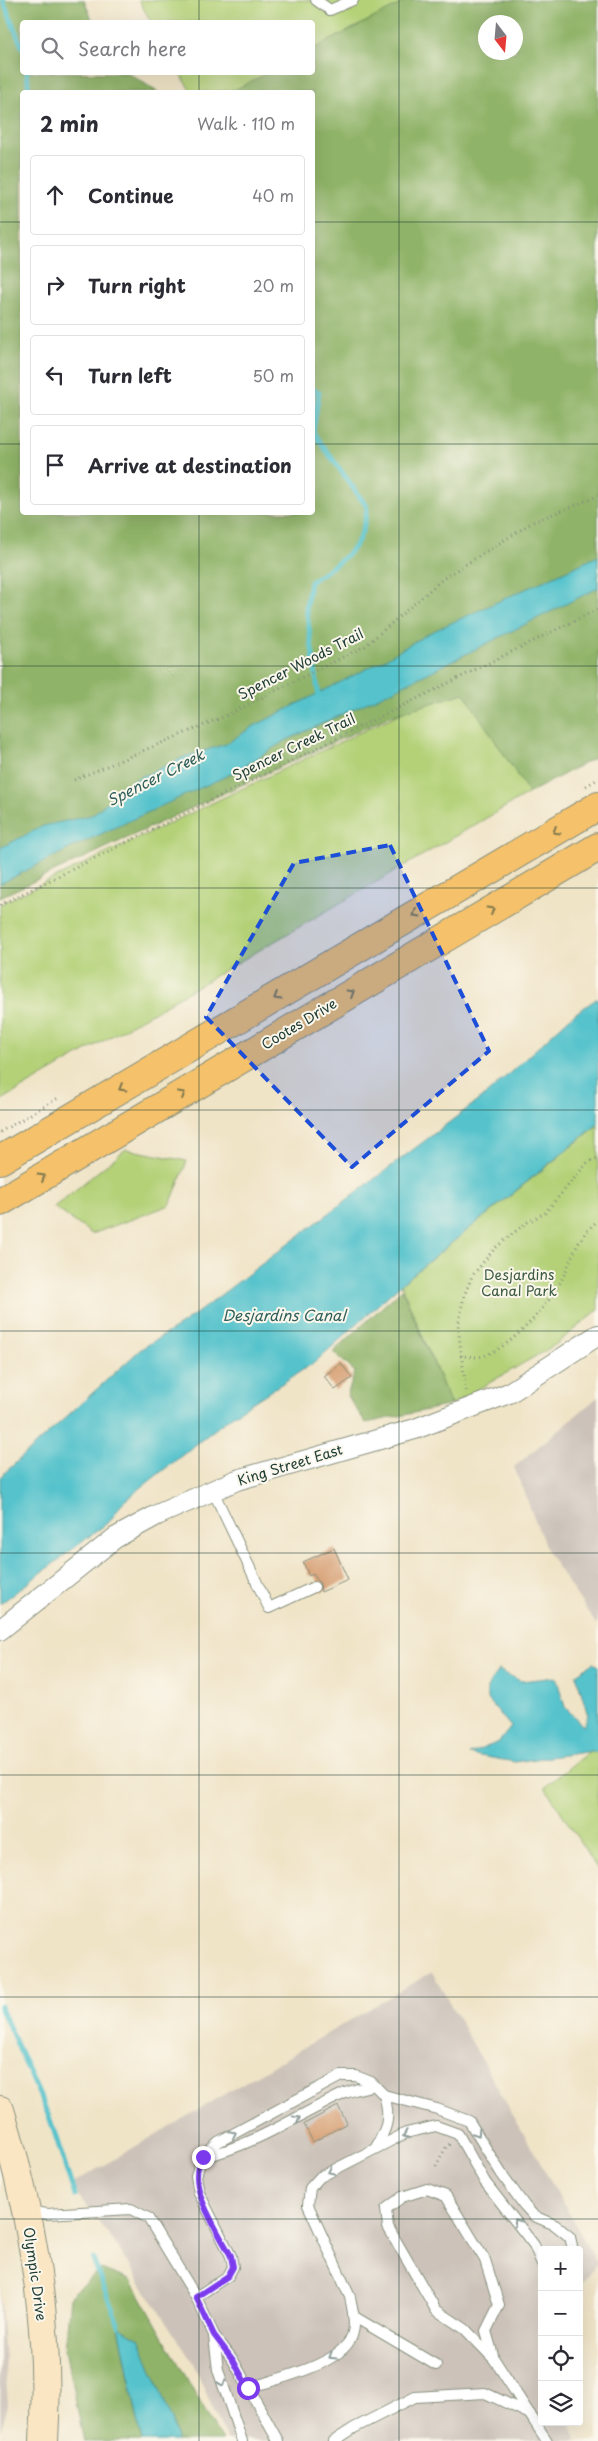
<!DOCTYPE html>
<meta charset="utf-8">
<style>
body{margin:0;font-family:"Playpen Sans",sans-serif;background:#f7f7f7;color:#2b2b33}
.controls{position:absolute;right:15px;bottom:15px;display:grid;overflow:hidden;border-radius:5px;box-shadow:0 5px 20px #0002}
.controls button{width:45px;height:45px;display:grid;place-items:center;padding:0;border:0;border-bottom:1px solid #e1e1e2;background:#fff;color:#2b2b33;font:25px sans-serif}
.compass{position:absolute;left:478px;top:15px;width:45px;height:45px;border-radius:50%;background:#fff;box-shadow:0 5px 20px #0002;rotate:164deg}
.stop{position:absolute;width:15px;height:15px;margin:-11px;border:4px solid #7c3aed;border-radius:50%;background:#fff}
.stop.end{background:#7c3aed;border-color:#fff;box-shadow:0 1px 5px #0008}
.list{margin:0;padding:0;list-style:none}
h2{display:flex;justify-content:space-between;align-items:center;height:65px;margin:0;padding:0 20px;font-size:21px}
h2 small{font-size:16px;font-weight:400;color:#7c7c81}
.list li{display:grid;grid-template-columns:32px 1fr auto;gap:15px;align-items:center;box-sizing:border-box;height:80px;margin:0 10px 10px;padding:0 10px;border:1px solid #e1e1e2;border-radius:5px}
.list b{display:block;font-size:19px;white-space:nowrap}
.list em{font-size:16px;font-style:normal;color:#7c7c81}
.icon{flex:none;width:28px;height:28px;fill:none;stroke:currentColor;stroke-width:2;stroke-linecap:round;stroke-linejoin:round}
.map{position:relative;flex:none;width:598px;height:2441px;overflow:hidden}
.search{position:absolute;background:#fff;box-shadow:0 5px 20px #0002;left:20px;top:20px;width:295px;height:55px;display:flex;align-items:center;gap:12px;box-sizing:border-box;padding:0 18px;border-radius:5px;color:#7c7c81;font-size:19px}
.panel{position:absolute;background:#fff;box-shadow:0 5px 20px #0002;left:20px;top:90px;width:295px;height:425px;border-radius:5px}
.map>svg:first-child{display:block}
</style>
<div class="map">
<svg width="598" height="2441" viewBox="0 0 598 2441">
<rect width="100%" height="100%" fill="#fbf7ec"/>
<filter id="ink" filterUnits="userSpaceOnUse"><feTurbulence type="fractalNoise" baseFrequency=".02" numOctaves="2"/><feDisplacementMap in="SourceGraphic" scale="10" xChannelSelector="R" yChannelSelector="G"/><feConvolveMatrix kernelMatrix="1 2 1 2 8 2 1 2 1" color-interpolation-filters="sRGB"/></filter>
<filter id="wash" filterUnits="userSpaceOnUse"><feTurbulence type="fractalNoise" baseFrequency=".0096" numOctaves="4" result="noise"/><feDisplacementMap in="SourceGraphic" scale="20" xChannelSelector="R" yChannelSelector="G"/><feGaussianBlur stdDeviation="1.12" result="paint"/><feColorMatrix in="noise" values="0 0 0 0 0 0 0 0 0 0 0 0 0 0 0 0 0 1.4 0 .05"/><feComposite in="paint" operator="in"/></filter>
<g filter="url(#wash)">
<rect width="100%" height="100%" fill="#f0e4c7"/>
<!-- industrial -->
<g fill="#ccc2b9">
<polygon points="598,1397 598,1623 596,1624 548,1553 514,1467"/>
<polygon points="432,1972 597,2263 579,2287 579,2250 542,2250 542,2338 538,2343 542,2351 542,2422 570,2422 577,2441 227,2441 193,2363 110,2236 70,2185"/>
<polygon points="0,2291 8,2406 0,2432"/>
</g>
<!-- green -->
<g fill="#b4d178" stroke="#6a8756">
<polygon points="139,0 413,0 313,56 312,22 151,22"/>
<polygon points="180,73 283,73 248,92 191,92"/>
<polygon points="468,681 545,784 0,1101 0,904"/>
<polygon points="598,1125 598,1310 555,1345 451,1405 401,1284"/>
<polygon points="126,1149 187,1161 170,1205 92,1234 54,1207"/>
<polygon points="598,1744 598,1870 545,1787"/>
</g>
<!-- forest -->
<g fill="#8fb368" stroke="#57784e" fill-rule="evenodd">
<path d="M0,0H84L93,22H22V72L128,73L158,92H22V512H312V92H214L234,90L268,73L312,72L313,49L408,0H598V756L529,793L464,693L390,716L0,897ZM486,22H516V52H486Z"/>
<polygon points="402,1289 451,1405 366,1423 347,1396 355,1372 333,1352"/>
<polygon points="101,2269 132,2281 222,2441 176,2441 173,2422 119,2327 142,2441 84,2441 65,2351 70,2296"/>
</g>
<!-- water -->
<g fill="#56c3cc" stroke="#3a8080">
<polygon points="598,556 598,588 394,690 283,742 235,772 71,848 0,884 0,848 43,826 92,815 132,781 184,757 226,744 252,727 382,661 429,633"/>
<polygon points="598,998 598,1124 401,1284 315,1362 233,1415 123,1502 110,1521 0,1604 0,1477 141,1349 185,1322 488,1093 573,1015"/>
<polygon points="593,1663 598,1666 598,1753 592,1751 515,1762 469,1754 499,1742 511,1727 487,1698 487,1688 498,1670 521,1681 556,1677 565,1707 583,1726 588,1716 576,1674"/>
<polygon points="119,2326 139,2338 173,2422 176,2441 142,2441"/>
</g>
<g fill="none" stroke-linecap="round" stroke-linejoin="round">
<!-- stream -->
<g stroke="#56c3cc" stroke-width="5">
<polyline points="3,0 22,47"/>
<polyline points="27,72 29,92"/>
<path d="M312,389L319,392L313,432L367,507C363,552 343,558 310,582L306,607L319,698"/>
<polyline points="0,2006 50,2119 75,2196"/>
<polyline points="93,2259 119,2326"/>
</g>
</g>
<g id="blocks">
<!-- building -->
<g fill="#d49a6c">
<polygon points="341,1363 352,1378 335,1390 324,1376"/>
<polygon points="334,1548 348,1580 321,1592 320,1584 313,1574 309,1576 303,1562"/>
<polygon points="338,2106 347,2123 313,2142 304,2124"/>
</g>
</g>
</g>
<g filter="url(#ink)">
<use href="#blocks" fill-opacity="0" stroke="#88907e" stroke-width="1"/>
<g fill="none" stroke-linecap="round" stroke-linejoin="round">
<defs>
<g id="service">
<polyline points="316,0 330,10 353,0"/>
<polyline points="213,1491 269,1608 314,1587"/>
<path d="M375,2149C387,2128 391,2118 384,2095"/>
<path d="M204,2157C254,2145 295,2117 341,2095C351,2090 364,2088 374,2085"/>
<polyline points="28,2211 47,2214 131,2209 148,2218 196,2297 214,2335 233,2360 278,2441"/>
<polyline points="196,2297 228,2276 233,2267 231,2256 199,2193 196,2176 201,2159 218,2142 341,2076 356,2076 371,2082 384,2095 437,2109 469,2121 501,2173 524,2205 534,2216 555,2225 570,2237 573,2250"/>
<polyline points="353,2316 436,2365"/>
<polyline points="214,2336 218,2370 242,2441"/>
<polyline points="494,2359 465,2329 436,2310 388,2227 386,2209 402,2197 427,2189 446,2196 485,2260 499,2305 486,2331 494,2359 547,2441"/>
<path d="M248,2388C276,2379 347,2364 353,2332C356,2321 352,2308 350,2297L308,2205L310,2188L320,2177L406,2133L436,2126L458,2134L485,2182L534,2245L542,2264"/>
<polyline points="334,2441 354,2428 415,2397 485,2393 530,2414"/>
</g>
<polyline id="minor" points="0,1630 115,1538 157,1515 237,1480 415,1429 509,1393 598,1335"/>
<path id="secondary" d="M0,2110C33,2217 51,2329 44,2441"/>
<g id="primary">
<polyline points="0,1160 598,806"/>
<polyline points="0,1202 598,847"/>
</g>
</defs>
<!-- service casing -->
<use href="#service" stroke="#88907e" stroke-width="12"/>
<!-- minor casing -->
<use href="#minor" stroke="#88907e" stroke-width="22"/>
<!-- secondary casing -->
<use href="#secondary" stroke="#88907e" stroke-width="30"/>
<!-- primary casing -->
<use href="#primary" stroke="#88907e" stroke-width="30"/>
<!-- path -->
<g stroke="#88907e" stroke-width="3" stroke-dasharray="1 4" stroke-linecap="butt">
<polyline points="74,780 223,717 365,646 444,578 533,522 598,496"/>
<polyline points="586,786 598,779"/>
<polyline points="0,905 598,609"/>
<polyline points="0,1132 60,1097"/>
<path d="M460,1356C467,1356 476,1358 483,1356C511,1348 549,1305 562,1279C572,1259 578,1235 598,1221"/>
<polyline points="466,1391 458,1327 464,1296 472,1276 495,1248 526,1223 545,1213 588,1162 598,1158"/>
<polyline points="436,2166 446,2147 450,2144"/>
</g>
<!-- service -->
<use href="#service" stroke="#fff" stroke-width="10"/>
<!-- minor -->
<use href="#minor" stroke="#fff" stroke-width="20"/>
<!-- secondary -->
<use href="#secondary" stroke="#fbe6c4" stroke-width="28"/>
<!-- primary -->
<use href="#primary" stroke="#f5c16b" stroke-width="28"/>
</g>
<!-- one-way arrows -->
<defs><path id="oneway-chevron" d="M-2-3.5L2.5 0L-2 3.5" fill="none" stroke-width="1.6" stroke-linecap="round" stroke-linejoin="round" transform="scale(1.25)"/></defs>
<g stroke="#7f784d">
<use href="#oneway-chevron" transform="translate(556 831) rotate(149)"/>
<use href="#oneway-chevron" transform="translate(491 910) rotate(-31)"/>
<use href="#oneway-chevron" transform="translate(416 914) rotate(149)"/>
<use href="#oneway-chevron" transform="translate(351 993) rotate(-31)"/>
<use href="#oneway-chevron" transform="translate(277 997) rotate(149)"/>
<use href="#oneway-chevron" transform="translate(122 1088) rotate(149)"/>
<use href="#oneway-chevron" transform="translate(182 1094) rotate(-31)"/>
<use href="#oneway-chevron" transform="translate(42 1177) rotate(-31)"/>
</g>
<g stroke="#8f9e9a">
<use href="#oneway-chevron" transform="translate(297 2119) rotate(-29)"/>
<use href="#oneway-chevron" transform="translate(477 2133) rotate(58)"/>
<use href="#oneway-chevron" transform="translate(233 2134) rotate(-28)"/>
<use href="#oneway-chevron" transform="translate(406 2135) rotate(158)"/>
<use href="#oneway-chevron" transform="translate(331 2171) rotate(154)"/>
<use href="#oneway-chevron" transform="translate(517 2222) rotate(-125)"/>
<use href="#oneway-chevron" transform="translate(332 2356) rotate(148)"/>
<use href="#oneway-chevron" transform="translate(222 2383) rotate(71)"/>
</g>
</g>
<g fill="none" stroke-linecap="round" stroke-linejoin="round" filter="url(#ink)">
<!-- route -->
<path stroke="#7c3aed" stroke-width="6" d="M203,2157C183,2182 218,2231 231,2256L233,2267L228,2276L196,2297L214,2335L233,2360L248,2388"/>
</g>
<!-- marked area -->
<path fill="#1d4ed8" fill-opacity="0.2" stroke="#1d4ed8" stroke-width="4" stroke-dasharray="10 6" stroke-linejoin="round" d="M390,845L489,1051L352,1167L206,1017L294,863Z"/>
<!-- grid -->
<path fill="none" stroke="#1f3d34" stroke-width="1" stroke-opacity="0.55" d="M199,0V22M399,0V2441M199,72V92M0,222H22M312,222H598M0,444H22M312,444H598M199,512V2441M0,666H598M0,888H598M0,1110H598M0,1331H598M0,1553H598M0,1775H598M0,1997H598M0,2219H598"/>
<g text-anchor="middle" stroke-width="4" stroke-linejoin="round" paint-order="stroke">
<!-- street labels -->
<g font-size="14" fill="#1f3d34" stroke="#fbf7ec">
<text transform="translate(301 664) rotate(-27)" y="5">Spencer Woods Trail</text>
<text transform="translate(294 747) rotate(-26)" y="5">Spencer Creek Trail</text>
<text transform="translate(299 1024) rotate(-31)" y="5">Cootes Drive</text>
<text transform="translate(290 1465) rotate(-17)" y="5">King Street East</text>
<text transform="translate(35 2274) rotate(82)" y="5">Olympic Drive</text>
</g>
<!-- park labels -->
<g font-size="14" fill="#3d5b42" stroke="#fbf7ec">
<text x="519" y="1280">Desjardins<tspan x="519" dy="16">Canal Park</tspan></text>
</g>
<!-- water labels -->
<g font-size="15" font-style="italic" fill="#2d5e5a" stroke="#fbf7ec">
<text transform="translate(156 778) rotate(-27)" y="5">Spencer Creek</text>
<text x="284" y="1321">Desjardins Canal</text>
</g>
</g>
</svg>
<div class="controls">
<button>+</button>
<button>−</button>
<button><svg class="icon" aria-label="locate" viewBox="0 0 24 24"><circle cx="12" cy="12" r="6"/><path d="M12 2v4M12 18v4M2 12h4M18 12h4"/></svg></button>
<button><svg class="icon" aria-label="layers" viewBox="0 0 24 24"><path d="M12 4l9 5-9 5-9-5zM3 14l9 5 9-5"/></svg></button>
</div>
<svg class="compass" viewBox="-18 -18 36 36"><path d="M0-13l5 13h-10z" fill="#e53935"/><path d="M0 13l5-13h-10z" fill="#7c7c81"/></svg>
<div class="stop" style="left:248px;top:2388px"></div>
<div class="stop end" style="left:203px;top:2157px"></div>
<div class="search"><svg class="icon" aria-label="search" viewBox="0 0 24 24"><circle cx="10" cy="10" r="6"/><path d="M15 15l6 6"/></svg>Search here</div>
<section class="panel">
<h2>2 min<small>Walk · 110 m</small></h2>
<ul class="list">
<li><svg class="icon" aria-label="ahead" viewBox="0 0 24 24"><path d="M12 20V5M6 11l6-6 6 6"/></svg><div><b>Continue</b></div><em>40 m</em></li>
<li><svg class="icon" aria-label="right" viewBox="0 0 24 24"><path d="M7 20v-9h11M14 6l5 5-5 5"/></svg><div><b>Turn right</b></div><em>20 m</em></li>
<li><svg class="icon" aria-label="left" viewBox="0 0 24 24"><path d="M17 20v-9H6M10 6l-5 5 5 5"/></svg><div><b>Turn left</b></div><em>50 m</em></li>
<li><svg class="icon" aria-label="arrive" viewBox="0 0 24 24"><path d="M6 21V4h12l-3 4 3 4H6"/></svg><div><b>Arrive at destination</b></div></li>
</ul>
</section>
</div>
